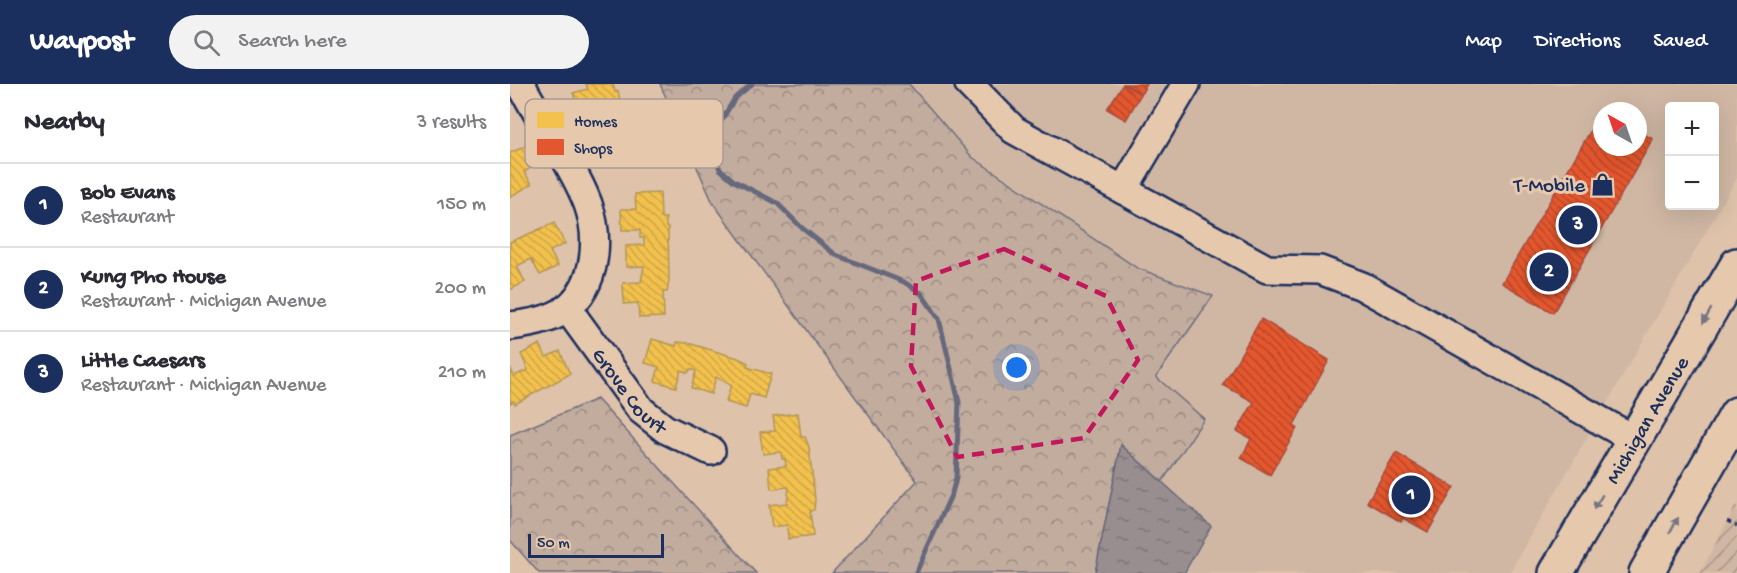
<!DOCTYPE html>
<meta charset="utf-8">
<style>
body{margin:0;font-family:"Gochi Hand",sans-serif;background:#f2f2f3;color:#2b2b33}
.controls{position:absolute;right:18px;top:18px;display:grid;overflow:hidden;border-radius:6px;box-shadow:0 6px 24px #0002}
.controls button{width:54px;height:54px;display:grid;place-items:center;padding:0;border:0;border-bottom:2px solid #e1e1e2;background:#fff;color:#2b2b33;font:30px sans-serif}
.compass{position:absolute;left:1083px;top:18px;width:54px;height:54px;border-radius:50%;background:#fff;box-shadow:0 6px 24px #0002;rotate:320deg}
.scale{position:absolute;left:18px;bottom:15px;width:136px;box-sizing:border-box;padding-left:6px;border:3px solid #1b2f5e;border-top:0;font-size:16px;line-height:21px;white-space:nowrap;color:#1b2f5e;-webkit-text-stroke:4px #e6c8ad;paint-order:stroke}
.you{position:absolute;left:507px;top:284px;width:21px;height:21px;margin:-15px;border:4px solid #fff;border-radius:50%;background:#1a73e8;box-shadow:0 0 0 9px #1a73e833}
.badge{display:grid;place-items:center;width:39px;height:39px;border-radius:50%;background:#1b2f5e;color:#fff;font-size:20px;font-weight:700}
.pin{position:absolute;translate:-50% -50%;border:3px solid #fff;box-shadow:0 2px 6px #0006}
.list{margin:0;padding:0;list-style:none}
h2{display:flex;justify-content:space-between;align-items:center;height:78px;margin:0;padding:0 24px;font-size:26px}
h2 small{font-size:20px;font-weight:400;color:#7c7c81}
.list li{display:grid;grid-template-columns:39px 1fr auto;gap:18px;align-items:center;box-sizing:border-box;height:84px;padding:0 24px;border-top:2px solid #e1e1e2}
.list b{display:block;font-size:22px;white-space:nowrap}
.list p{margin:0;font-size:20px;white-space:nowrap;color:#7c7c81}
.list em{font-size:20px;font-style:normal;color:#7c7c81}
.icon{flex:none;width:33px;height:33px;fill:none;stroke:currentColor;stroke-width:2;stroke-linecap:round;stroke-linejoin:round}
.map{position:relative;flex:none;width:1227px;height:489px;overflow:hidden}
header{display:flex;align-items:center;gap:36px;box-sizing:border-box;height:84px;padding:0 30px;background:#1b2f5e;color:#fff}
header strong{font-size:28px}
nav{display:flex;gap:33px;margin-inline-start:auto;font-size:21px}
.search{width:420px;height:54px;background:#f2f2f3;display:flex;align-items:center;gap:15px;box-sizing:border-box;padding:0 21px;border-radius:33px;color:#7c7c81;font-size:22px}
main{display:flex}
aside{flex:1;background:#fff}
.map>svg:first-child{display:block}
</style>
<header>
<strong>Waypost</strong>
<div class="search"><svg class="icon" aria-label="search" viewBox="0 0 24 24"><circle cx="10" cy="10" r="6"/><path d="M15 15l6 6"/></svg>Search here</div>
<nav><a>Map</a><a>Directions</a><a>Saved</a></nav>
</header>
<main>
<aside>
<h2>Nearby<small>3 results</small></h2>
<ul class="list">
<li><span class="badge">1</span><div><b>Bob Evans</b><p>Restaurant</p></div><em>150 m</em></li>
<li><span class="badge">2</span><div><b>Kung Pho House</b><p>Restaurant · Michigan Avenue</p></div><em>200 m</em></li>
<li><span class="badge">3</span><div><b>Little Caesars</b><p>Restaurant · Michigan Avenue</p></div><em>210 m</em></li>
</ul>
</aside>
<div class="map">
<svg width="1227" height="489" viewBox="0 0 1227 489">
<defs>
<pattern id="industrial-furrows" width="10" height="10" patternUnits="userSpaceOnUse" patternTransform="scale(1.5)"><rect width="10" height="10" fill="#d0b7a4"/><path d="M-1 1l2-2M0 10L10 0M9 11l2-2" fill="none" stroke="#a89589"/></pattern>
<pattern id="forest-crowns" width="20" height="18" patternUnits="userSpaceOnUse" patternTransform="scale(1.5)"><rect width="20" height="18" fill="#c2ac9e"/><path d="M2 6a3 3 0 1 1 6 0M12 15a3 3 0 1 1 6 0" fill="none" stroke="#9d8c84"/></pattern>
<pattern id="water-ripples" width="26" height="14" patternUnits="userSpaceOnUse" patternTransform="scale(1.5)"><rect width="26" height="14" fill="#988e8f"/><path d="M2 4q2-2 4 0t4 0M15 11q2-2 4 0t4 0" fill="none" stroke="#7b7478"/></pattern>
<pattern id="homes-back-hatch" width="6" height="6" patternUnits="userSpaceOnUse" patternTransform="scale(1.5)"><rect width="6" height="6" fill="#f2c14e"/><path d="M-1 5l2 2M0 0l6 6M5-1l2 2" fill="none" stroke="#cfa646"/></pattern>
<pattern id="shops-back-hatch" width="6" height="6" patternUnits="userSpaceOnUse" patternTransform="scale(1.5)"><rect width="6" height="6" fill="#e4572e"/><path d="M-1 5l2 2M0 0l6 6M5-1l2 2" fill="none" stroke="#b8482a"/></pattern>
</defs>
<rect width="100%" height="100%" fill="#dec2aa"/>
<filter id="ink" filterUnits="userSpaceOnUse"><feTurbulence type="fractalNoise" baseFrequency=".0167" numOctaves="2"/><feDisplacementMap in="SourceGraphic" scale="12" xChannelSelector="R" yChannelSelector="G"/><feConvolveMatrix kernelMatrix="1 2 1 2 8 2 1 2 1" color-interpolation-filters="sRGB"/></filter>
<g filter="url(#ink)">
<!-- built -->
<path fill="#d0b7a4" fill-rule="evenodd" d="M400,0H1227V94L999,489H476L627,184L462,73ZM1160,22H1204V122H1160ZM1092,27H1128V63H1092Z"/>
<!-- industrial -->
<polygon fill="url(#industrial-furrows)" points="1227,419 1227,489 1190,489"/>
<!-- forest -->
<g fill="url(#forest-crowns)" stroke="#6e6e7e" stroke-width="1.5">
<polygon points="150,0 399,0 462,73 627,184 703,212 646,293 694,335 652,398 611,361 585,489 322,489 407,397 203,119"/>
<polygon points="87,315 246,489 29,489 0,456 0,351"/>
</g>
<!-- water -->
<polygon fill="url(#water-ripples)" stroke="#66687b" stroke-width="1.5" points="611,361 701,442 674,489 585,489"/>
<!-- homes -->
<g fill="url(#homes-back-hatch)" stroke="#b29553" stroke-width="1.5">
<polygon points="76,0 103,0 105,8 108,7 122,68 97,75 93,62 80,66 74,43 91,39 86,25 70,31 63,9 78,5"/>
<polygon points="16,62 27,80 14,88 22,100 0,113 0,69"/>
<polygon points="150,109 151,134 156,134 156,143 158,144 159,197 157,208 153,208 154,233 129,234 128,219 114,220 113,199 131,198 134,182 116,183 116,162 134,161 134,154 130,154 130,146 112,146 111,125 126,125 125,110"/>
<polygon points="44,139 55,160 40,167 48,182 30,191 21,175 7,182 15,198 0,206 0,158"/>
<polygon points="142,255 166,262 167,258 178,259 228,274 238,279 237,283 261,290 254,314 240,310 236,324 216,318 221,301 206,293 201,310 181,304 186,287 180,285 178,289 171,286 166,303 145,297 149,283 135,279"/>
<polygon points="30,260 36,273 50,267 60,290 5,320 4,317 0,319 0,283 4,292 18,286 11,270"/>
<polygon points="288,329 291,353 295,353 299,363 305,415 304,426 300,427 303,452 278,455 277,441 262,443 259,421 277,419 279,403 261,405 259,384 276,382 275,375 272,375 271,368 253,370 250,348 265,347 263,332"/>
</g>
<!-- shops -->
<g fill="url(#shops-back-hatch)" stroke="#a84b3c" stroke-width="1.5">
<polygon points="613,0 631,10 616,36 597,25"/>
<polygon points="615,0 637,0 631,10"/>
<polygon points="1092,27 1092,63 1128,63 1128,47 1143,55 1043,229 992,199"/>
<polygon points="751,235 819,276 784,341 787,344 760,391 731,374 741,355 727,347 744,318 713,301"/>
<polygon points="886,369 944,403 918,448 893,434 891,438 857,418"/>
</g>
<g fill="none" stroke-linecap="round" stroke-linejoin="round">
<!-- stream -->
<polyline stroke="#66687b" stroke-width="5" points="242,0 225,14 205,47 202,68 210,85 224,97 267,119 292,144 326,171 394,198 411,209 429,235 449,318 446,394 442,409 406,489"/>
<defs>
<g id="minor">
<polyline points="459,0 504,46 757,185 810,186 852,202 1125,356"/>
<polyline points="613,106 676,0"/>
<path id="s1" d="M57,224L131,326L155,345L201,367"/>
<path d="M0,242C18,240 42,236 56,225C87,201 90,154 78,120C62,78 31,40 11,0"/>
</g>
<g id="major">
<path id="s2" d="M1046,489L1227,181"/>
<polyline points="1136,489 1227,330"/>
</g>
</defs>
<!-- minor casing -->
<use href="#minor" stroke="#1b2f5e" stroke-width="32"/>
<!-- major casing -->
<use href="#major" stroke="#1b2f5e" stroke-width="38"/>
<!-- path -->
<polyline stroke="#1b2f5e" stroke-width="3" stroke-dasharray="4.5 4.5" stroke-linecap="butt" points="1217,437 1227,442"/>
<!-- minor -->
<use href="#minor" stroke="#e6c8ad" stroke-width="27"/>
<!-- major -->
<use href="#major" stroke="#e6c8ad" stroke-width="33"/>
</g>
<!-- one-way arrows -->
<defs><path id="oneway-solid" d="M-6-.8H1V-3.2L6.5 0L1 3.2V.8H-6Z" transform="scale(1.5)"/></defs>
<g fill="#767482">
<use href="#oneway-solid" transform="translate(1197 232) rotate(120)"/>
<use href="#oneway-solid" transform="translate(1088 418) rotate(121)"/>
<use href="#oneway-solid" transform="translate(1164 441) rotate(-60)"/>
</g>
</g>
<!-- marked area -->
<path fill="none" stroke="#c2185b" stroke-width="4.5" stroke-dasharray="12 8" stroke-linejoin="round" d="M494,165L596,212L628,276L574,354L447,373L401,282L406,197Z"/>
<!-- icons -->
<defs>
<symbol id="shop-bare" viewBox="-9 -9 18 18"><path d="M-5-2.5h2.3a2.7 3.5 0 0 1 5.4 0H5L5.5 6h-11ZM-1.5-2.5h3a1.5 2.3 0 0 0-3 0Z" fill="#1b2f5e" stroke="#e6c8ad" stroke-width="2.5" paint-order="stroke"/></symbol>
</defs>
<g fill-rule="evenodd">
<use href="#shop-bare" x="1076" y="84" width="33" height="33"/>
</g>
<g text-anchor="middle" stroke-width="6" stroke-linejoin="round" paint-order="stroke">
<!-- poi labels -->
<g font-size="21" fill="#1b2f5e" stroke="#e6c8ad" text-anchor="end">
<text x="1075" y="107">T-Mobile</text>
</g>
<!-- street labels -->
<g font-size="21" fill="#1b2f5e" stroke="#e6c8ad">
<text dy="7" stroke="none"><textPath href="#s1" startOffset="104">Grove Court</textPath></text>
<text dy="7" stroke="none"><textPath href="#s2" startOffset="178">Michigan Avenue</textPath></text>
</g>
</g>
<!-- legend -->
<rect x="15" y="15" width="198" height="69" rx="9" fill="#e6c8ad" stroke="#a99a95" stroke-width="1.5"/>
<rect x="27" y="28" width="27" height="16" fill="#f2c14e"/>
<rect x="27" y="55" width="27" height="16" fill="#e4572e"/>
<g font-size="16" fill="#1b2f5e">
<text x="64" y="42">Homes</text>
<text x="64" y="69">Shops</text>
</g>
</svg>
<div class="controls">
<button>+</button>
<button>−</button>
</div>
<svg class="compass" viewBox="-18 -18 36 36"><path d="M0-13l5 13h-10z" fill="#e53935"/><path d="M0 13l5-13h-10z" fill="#7c7c81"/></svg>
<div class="scale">50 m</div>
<div class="you"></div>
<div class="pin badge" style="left:901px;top:411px">1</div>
<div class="pin badge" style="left:1039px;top:188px">2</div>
<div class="pin badge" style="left:1068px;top:141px">3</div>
</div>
</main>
